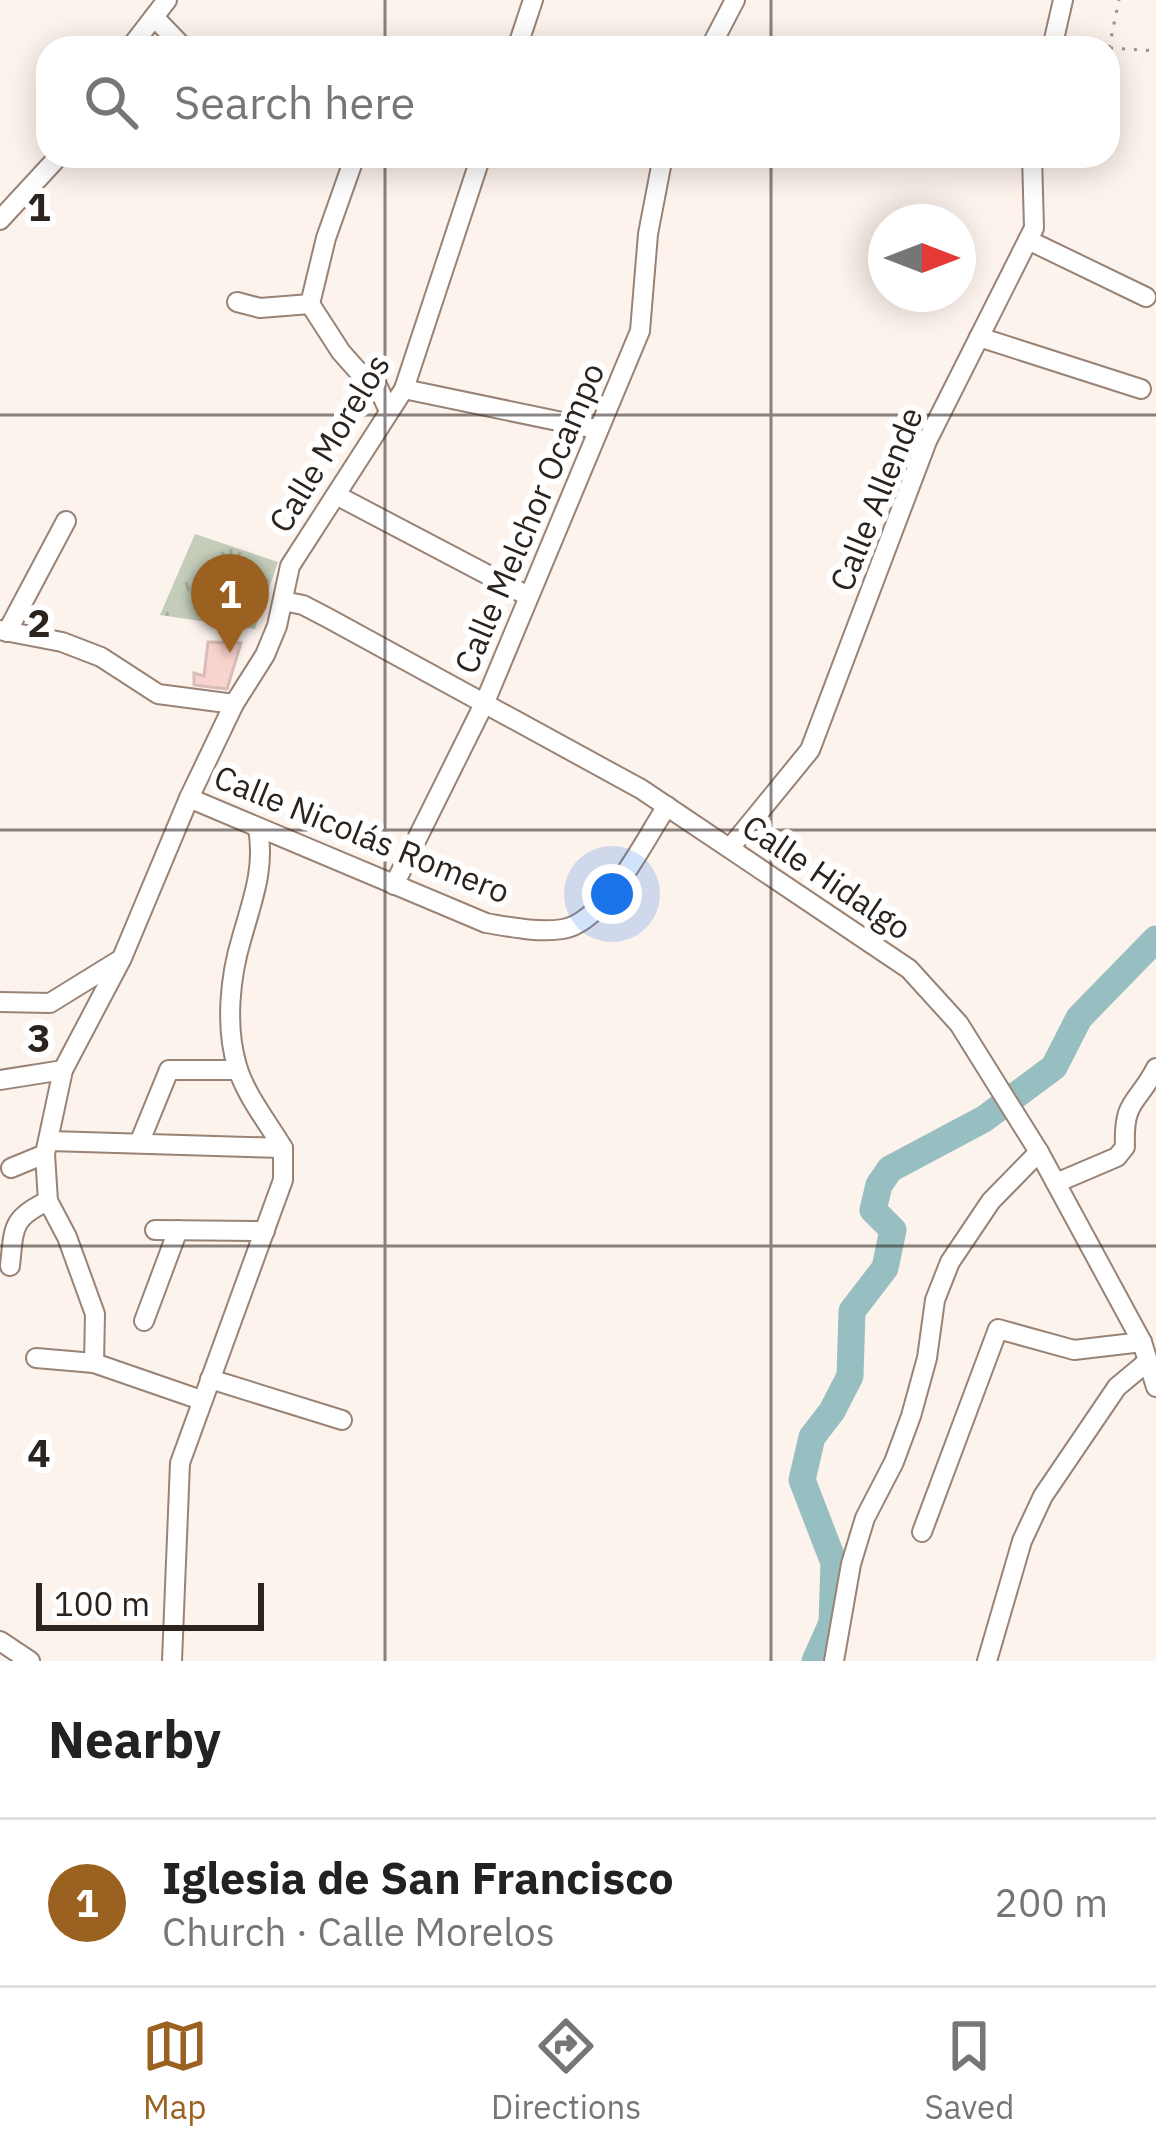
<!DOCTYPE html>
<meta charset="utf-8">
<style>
body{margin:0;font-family:"IBM Plex Sans",sans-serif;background:#f2f2f2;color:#222}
.compass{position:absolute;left:868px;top:204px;width:108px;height:108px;border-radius:50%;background:#fff;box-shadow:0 6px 30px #0003;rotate:90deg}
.scale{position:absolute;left:36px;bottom:30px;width:228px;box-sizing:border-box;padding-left:12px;border:6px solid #2b231d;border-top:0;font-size:33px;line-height:42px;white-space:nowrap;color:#2b231d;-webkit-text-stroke:9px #fff;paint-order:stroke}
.you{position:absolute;left:612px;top:894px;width:42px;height:42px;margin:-30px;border:9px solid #fff;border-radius:50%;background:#1a73e8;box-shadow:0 0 0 18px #1a73e833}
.badge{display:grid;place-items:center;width:78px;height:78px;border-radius:50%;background:#9b6120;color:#fff;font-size:39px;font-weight:700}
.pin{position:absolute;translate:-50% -99px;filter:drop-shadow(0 3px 6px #0008)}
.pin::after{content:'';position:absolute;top:63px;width:42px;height:36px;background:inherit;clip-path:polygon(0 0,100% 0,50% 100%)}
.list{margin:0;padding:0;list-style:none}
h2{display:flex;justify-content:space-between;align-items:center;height:156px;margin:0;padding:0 48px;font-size:51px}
h2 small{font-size:39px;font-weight:400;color:#767676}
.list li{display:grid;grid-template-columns:78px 1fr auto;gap:36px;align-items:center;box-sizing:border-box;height:168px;padding:0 48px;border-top:3px solid #e0e0e0}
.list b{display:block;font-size:45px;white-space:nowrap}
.list p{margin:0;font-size:39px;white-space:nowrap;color:#767676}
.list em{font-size:39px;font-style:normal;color:#767676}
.icon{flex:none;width:66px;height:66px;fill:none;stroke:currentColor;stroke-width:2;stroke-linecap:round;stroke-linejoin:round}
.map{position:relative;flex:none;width:1156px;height:1661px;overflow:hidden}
.search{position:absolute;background:#fff;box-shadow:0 6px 30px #0003;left:36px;right:36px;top:36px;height:132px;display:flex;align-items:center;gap:30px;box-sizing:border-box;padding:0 42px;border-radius:36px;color:#767676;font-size:45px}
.sheet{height:324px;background:#fff}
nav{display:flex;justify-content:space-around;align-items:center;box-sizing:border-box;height:168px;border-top:3px solid #e0e0e0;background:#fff;font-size:33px;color:#767676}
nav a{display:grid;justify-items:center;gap:6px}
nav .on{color:#9b6120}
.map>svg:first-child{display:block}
</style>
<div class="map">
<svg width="1156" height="1661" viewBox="0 0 1156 1661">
<defs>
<pattern id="grass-tufts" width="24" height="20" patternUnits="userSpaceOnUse" patternTransform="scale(3)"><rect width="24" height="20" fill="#c3cdb9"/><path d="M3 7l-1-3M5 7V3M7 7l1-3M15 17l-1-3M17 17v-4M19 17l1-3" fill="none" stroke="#a8b09f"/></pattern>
</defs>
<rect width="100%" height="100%" fill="#fdf3ed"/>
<!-- grass -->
<polygon fill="url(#grass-tufts)" points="195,534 278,562 255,629 160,615"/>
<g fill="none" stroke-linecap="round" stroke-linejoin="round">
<!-- river -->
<polyline stroke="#97bec0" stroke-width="27" points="815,1661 832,1623 834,1563 802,1480 812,1437 832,1411 850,1376 852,1311 885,1268 893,1230 873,1210 879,1185 890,1169 984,1119 1054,1067 1079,1018 1156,939"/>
</g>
<!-- building -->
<polygon fill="#f9d4ce" stroke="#d9bdb8" stroke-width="3" points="208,642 241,643 227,689 194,685 194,673 204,676"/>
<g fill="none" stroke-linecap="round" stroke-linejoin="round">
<defs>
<g id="minor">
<polyline points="154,17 184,48"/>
<polyline points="130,48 167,0"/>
<polyline points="517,48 533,0"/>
<polyline points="710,48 735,0"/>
<polyline points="1052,48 1063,0"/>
<polyline points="355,156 326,238 310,304 341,352 357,370 376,383 389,411"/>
<polyline points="0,220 59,156"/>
<polyline points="1028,240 1146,297"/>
<polyline points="237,302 260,308 310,304"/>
<polyline points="979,337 1141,389"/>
<polyline points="404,389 596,429"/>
<polyline points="336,495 528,596"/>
<polyline points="283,601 303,605 328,618 641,789 909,969 959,1024 1039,1152 1142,1342 1156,1387"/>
<polyline points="0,630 62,642 101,657 158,694 234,704"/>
<polyline points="7,632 66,521"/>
<path d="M189,798L486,923C510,927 538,933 563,929C605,922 644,841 667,806"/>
<polyline points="730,848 810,750 927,441 1034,228 1032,156"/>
<polyline points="394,885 485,702 640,331 648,234 663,156"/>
<polyline points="0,1002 50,1003 118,961"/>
<polyline points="0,1080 63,1070"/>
<polyline points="50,1141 283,1148"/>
<polyline points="140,1141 169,1070 238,1070"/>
<polyline points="11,1168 45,1154"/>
<path d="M1056,1183L1117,1157L1125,1147C1123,1099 1137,1105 1156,1068"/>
<polyline points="155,1230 265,1231"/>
<path d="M10,1266C14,1228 11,1218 48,1201"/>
<polyline points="144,1321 178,1230"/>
<polyline points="36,1358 94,1363 201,1400"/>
<polyline points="94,1363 95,1314 67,1237 48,1201 45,1154 63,1070 122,958 189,798 234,704 265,655 277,626 290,566 404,389 481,156"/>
<polyline points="210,1379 342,1420"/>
<polyline points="922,1532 998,1329 1074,1350 1142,1342"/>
<polyline points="0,1641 30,1661"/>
<path d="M172,1661L180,1463L283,1180V1148C268,1123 245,1094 237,1066C225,1026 230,976 242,937C253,898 265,868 258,828"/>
<polyline points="834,1661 851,1564 865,1518 894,1462 911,1416 927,1358 935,1300 950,1262 991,1201 1039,1152"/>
<polyline points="987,1661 1022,1541 1043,1496 1117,1387 1147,1362"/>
</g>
</defs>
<!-- minor casing -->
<use href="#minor" stroke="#988375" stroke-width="22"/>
<!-- path -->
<g stroke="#99908a" stroke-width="3" stroke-dasharray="3 9" stroke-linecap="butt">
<polyline points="1072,46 1101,48"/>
<polyline points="1109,48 1119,0"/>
<polyline points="1110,48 1156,51"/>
</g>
<!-- minor -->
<use href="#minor" stroke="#fff" stroke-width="18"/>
</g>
<!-- grid -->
<path fill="none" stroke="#2b231d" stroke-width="3" stroke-opacity="0.55" d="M385,0V48M771,0V48M385,156V1661M771,156V1661M0,415H1156M0,830H1156M0,1246H1156"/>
<g text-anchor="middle" stroke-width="12" stroke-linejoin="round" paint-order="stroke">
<!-- street labels -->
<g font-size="33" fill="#2b231d" stroke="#fff">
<text transform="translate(329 443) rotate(-59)" y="12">Calle Morelos</text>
<text transform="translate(876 499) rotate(-68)" y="12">Calle Allende</text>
<text transform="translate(529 518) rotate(-67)" y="12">Calle Melchor Ocampo</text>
<text transform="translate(362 834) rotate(22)" y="12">Calle Nicolás Romero</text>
<text transform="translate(827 877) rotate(34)" y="12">Calle Hidalgo</text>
</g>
</g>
<g font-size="39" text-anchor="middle" font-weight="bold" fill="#2b231d" stroke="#fff" stroke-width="12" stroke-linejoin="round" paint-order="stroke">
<text x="39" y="221">1</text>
<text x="39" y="637">2</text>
<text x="39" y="1052">3</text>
<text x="39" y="1467">4</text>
</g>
</svg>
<svg class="compass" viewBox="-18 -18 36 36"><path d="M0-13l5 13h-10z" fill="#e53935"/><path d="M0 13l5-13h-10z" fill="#767676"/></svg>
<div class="scale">100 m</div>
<div class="you"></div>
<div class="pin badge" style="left:230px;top:653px">1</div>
<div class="search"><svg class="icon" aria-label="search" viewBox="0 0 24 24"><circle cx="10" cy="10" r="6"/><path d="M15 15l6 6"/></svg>Search here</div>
</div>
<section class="sheet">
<h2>Nearby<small></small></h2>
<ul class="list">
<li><span class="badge">1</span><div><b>Iglesia de San Francisco</b><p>Church · Calle Morelos</p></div><em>200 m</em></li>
</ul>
</section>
<nav>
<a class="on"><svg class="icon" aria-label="map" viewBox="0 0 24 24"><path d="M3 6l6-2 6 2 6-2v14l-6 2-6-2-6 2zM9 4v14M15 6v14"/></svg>Map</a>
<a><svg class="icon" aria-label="directions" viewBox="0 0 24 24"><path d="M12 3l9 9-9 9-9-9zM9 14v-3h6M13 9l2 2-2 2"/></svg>Directions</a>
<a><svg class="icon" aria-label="saved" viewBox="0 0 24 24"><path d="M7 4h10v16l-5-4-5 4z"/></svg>Saved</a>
</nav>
